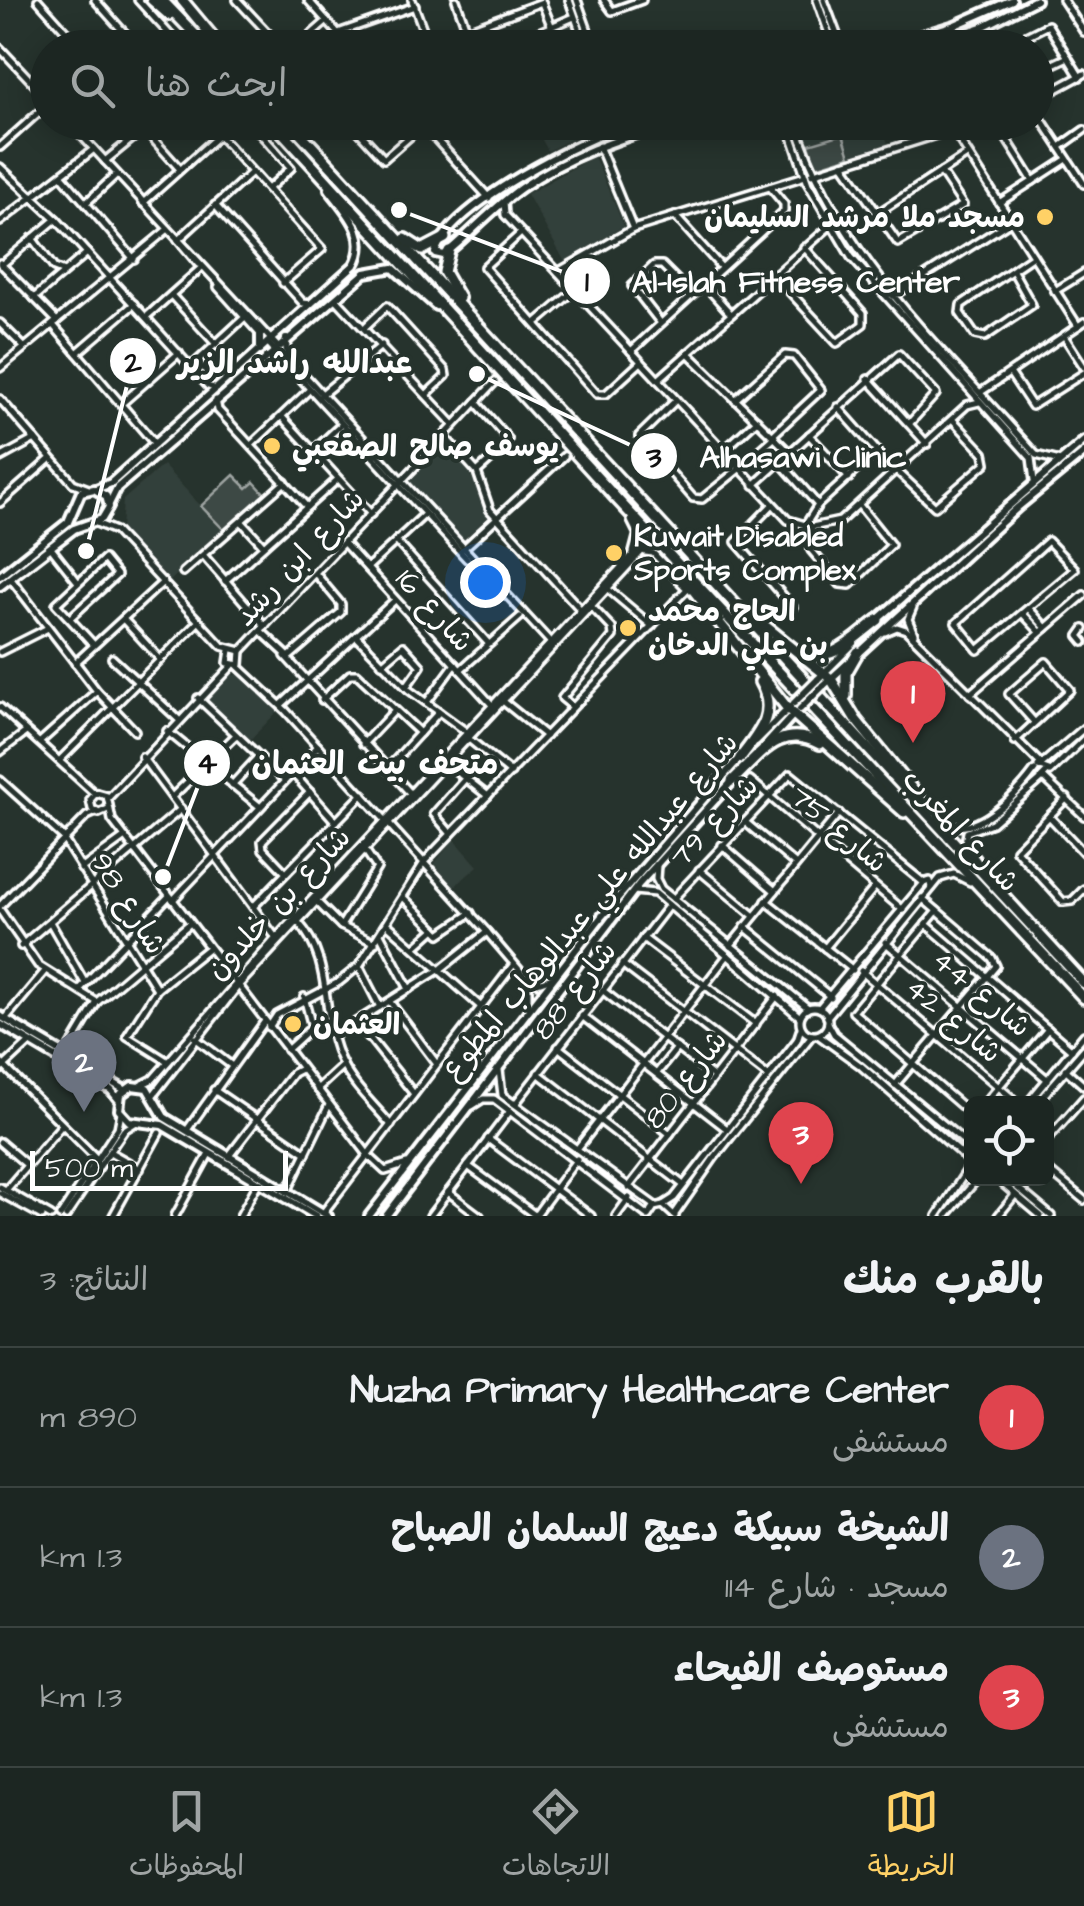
<!DOCTYPE html>
<html lang="ar">
<meta charset="utf-8">
<style>
body{margin:0;font-family:"Architects Daughter","Playpen Sans Arabic",sans-serif;background:#29322f;color:#f1f3f6;direction:rtl}
.controls{position:absolute;right:30px;bottom:30px;display:grid;overflow:hidden;border-radius:15px;box-shadow:0 5px 25px #0003}
.controls button{width:90px;height:90px;display:grid;place-items:center;padding:0;border:0;border-bottom:2px solid #3a4340;background:#1c2622;color:#f1f3f6;font:50px sans-serif}
.scale{position:absolute;left:30px;bottom:25px;width:258px;box-sizing:border-box;padding-left:10px;border:5px solid #fff;border-top:0;font-size:28px;line-height:35px;white-space:nowrap;color:#fff;-webkit-text-stroke:8px #26332d;paint-order:stroke}
.you{position:absolute;left:485px;top:582px;width:35px;height:35px;margin:-25px;border:8px solid #fff;border-radius:50%;background:#1a73e8;box-shadow:0 0 0 15px #1a73e833}
.badge{display:grid;place-items:center;width:65px;height:65px;border-radius:50%;background:#ffd166;color:#fff;font-size:32px;font-weight:700}
.pin{position:absolute;translate:-50% -82px;filter:drop-shadow(0 2px 5px #0008)}
.pin::after{content:'';position:absolute;top:52px;width:35px;height:30px;background:inherit;clip-path:polygon(0 0,100% 0,50% 100%)}
.list{margin:0;padding:0;list-style:none}
h2{display:flex;justify-content:space-between;align-items:center;height:130px;margin:0;padding:0 40px;font-size:42px}
h2 small{font-size:32px;font-weight:400;color:#a0a5a5}
.list li{display:grid;grid-template-columns:65px 1fr auto;gap:30px;align-items:center;box-sizing:border-box;height:140px;padding:0 40px;border-top:2px solid #3a4340}
.list b{display:block;font-size:38px;white-space:nowrap}
.list p{margin:0;font-size:32px;white-space:nowrap;color:#a0a5a5}
.list em{font-size:32px;font-style:normal;color:#a0a5a5}
.icon{flex:none;width:55px;height:55px;fill:none;stroke:currentColor;stroke-width:2;stroke-linecap:round;stroke-linejoin:round}
.map{position:relative;flex:none;width:1084px;height:1216px;overflow:hidden;direction:ltr}
.search{position:absolute;background:#1c2622;box-shadow:0 5px 25px #0003;left:30px;right:30px;top:30px;height:110px;display:flex;align-items:center;gap:25px;box-sizing:border-box;padding:0 35px;border-radius:55px;color:#a0a5a5;font-size:38px}
.sheet{height:550px;background:#1c2622}
nav{display:flex;justify-content:space-around;align-items:center;box-sizing:border-box;height:140px;border-top:2px solid #3a4340;background:#1c2622;font-size:28px;color:#a0a5a5}
nav a{display:grid;justify-items:center;gap:5px}
nav .on{color:#ffd166}
.map>svg:first-child{display:block}
</style>
<div class="map">
<svg width="1084" height="1216" viewBox="0 0 1084 1216">
<rect width="100%" height="100%" fill="#26332d"/>
<filter id="ink" filterUnits="userSpaceOnUse"><feTurbulence type="fractalNoise" baseFrequency=".01" numOctaves="2"/><feDisplacementMap in="SourceGraphic" scale="20" xChannelSelector="R" yChannelSelector="G"/><feConvolveMatrix kernelMatrix="1 2 1 2 8 2 1 2 1" color-interpolation-filters="sRGB"/></filter>
<g filter="url(#ink)">
<!-- built -->
<g fill="#333f3a">
<polygon points="572,24 581,47 516,47 534,39"/>
<polygon points="533,123 604,123 548,151"/>
<polygon points="802,123 881,123 888,144 816,167"/>
<polygon points="594,156 624,226 565,262 527,194"/>
<polygon points="444,445 469,471 489,516 461,542 408,482"/>
<polygon points="163,465 224,531 170,581 121,529 123,500"/>
<polygon points="226,675 242,675 278,711 248,742 206,700"/>
<polygon points="454,839 478,866 454,887 434,864"/>
</g>
<!-- green -->
<g fill="#3e4944" stroke="#9ea4a2" stroke-width="2.5">
<polygon points="843,134 850,156 816,167 809,144"/>
<polygon points="234,475 247,488 254,482 265,494 225,531 201,506"/>
</g>
<g fill="none" stroke-linecap="round" stroke-linejoin="round">
<defs>
<g id="minor">
<polyline points="38,0 81,48"/>
<polyline points="95,0 138,48"/>
<polyline points="138,0 182,48"/>
<polyline points="237,0 282,48"/>
<polyline points="308,0 351,48"/>
<polyline points="412,0 430,48"/>
<polyline points="456,0 473,48"/>
<polyline points="569,0 586,48"/>
<polyline points="577,0 594,48"/>
<polyline points="604,0 612,11 642,0"/>
<polyline points="817,0 834,48"/>
<polyline points="824,0 842,48"/>
<polyline points="1063,0 1084,32"/>
<polyline points="542,3 551,25"/>
<polyline points="467,30 542,2"/>
<polyline points="338,33 415,6"/>
<polyline points="0,48 48,99"/>
<polyline points="109,48 125,33"/>
<polyline points="296,48 327,21"/>
<polyline points="502,48 574,17"/>
<polyline points="1002,48 1048,25 1080,77"/>
<polyline points="1036,72 1068,57"/>
<polyline points="1036,100 1084,74"/>
<polyline points="1036,111 1084,184"/>
<polyline points="69,122 278,347"/>
<polyline points="138,122 179,168"/>
<polyline points="207,122 322,249 283,283"/>
<polyline points="250,122 291,168 268,189"/>
<polyline points="350,122 384,159 423,125"/>
<polyline points="787,122 808,184 851,257 1031,458 1034,481"/>
<path d="M795,122C840,261 943,348 1036,455L1060,461"/>
<polyline points="996,122 1033,181"/>
<polyline points="423,125 489,198"/>
<polyline points="953,130 1078,326"/>
<polyline points="599,146 633,229"/>
<polyline points="0,147 48,104"/>
<polyline points="1060,147 1084,130"/>
<polyline points="105,161 144,129"/>
<polyline points="843,164 898,243 963,205 941,172"/>
<polyline points="0,167 57,220 208,386 217,389"/>
<polyline points="812,174 977,122"/>
<polyline points="62,176 134,259"/>
<polyline points="504,201 505,215 788,520 812,527 840,521 967,405 979,402"/>
<polyline points="86,203 117,174"/>
<polyline points="143,203 219,135"/>
<polyline points="999,203 1067,159"/>
<polyline points="215,205 303,303 311,304"/>
<polyline points="878,213 967,155"/>
<polyline points="675,216 720,266"/>
<polyline points="0,222 94,149"/>
<polyline points="521,233 484,267 597,394 606,394 641,362"/>
<polyline points="32,238 54,268 64,272"/>
<polyline points="178,240 198,264"/>
<polyline points="178,240 252,172"/>
<polyline points="0,263 57,321"/>
<polyline points="1,265 56,219"/>
<polyline points="1013,271 1032,305 985,337 975,335 960,313 961,305 1033,256"/>
<polyline points="558,272 633,229 805,176"/>
<polyline points="774,275 837,343 863,324 863,313 804,247"/>
<polyline points="704,284 731,314"/>
<polyline points="218,287 261,335"/>
<polyline points="1055,291 1084,273"/>
<polyline points="171,295 216,344"/>
<polyline points="893,296 1011,221"/>
<polyline points="34,298 87,253"/>
<polyline points="336,299 454,425"/>
<polyline points="146,317 201,268"/>
<polyline points="660,322 632,286 654,265 662,265 691,294"/>
<polyline points="0,323 24,347"/>
<polyline points="535,324 575,290"/>
<polyline points="53,325 155,444"/>
<polyline points="366,326 387,306 445,370 446,376 427,394"/>
<polyline points="1064,336 1084,367"/>
<polyline points="268,343 467,559"/>
<polyline points="631,351 784,211 784,204 770,187"/>
<polyline points="77,353 134,304"/>
<polyline points="688,353 789,452"/>
<polyline points="286,355 553,645"/>
<polyline points="192,366 245,317"/>
<polyline points="0,368 168,229"/>
<polyline points="1010,373 1032,406 1084,373"/>
<polyline points="868,379 927,444"/>
<polyline points="658,380 830,226"/>
<polyline points="981,392 1084,322"/>
<polyline points="321,395 382,345"/>
<polyline points="0,399 73,483 89,489"/>
<polyline points="216,400 218,410 307,507"/>
<polyline points="676,400 639,436 693,498 702,499 739,469"/>
<polyline points="735,400 785,355 794,356 821,390 773,435"/>
<polyline points="476,402 508,439 506,446 477,472"/>
<polyline points="121,404 179,353"/>
<polyline points="282,417 371,514"/>
<polyline points="809,435 849,478"/>
<polyline points="444,436 477,472 490,510 582,611"/>
<polyline points="251,445 309,390"/>
<polyline points="314,450 341,425"/>
<polyline points="723,451 757,420"/>
<polyline points="0,458 35,439"/>
<polyline points="733,462 737,460 743,465 775,437"/>
<polyline points="780,462 818,505"/>
<polyline points="897,471 935,507 986,463 984,453 953,420"/>
<polyline points="754,485 899,354 936,394 909,424"/>
<polyline points="0,503 51,458"/>
<polyline points="771,506 736,542 793,607"/>
<polyline points="242,522 263,545"/>
<polyline points="96,523 115,531 222,646 241,651 240,665 228,663 230,650"/>
<polyline points="806,524 818,505 877,451 838,407"/>
<polyline points="812,527 811,550 840,584 850,585 891,545 859,505"/>
<polyline points="396,541 488,643"/>
<polygon points="1048,541 1075,569 978,650 956,623"/>
<polyline points="344,543 493,706"/>
<polyline points="51,548 77,581"/>
<polyline points="463,549 564,456"/>
<polyline points="204,556 265,626"/>
<polyline points="367,568 425,514"/>
<polyline points="183,572 285,482"/>
<polyline points="11,579 97,691 135,731"/>
<polyline points="225,581 338,479"/>
<polyline points="608,589 652,626"/>
<polyline points="913,607 908,619 914,634"/>
<polyline points="1030,610 1046,628"/>
<polyline points="1024,615 1040,632"/>
<polyline points="70,618 117,575 104,559 56,604 94,645"/>
<polyline points="123,619 160,659"/>
<polyline points="1084,629 1079,636 1084,642"/>
<polyline points="261,631 289,657 341,612 341,604 315,573"/>
<polyline points="885,632 897,627 906,630 1041,764"/>
<polyline points="356,636 409,690 468,733"/>
<polyline points="241,651 495,382"/>
<polyline points="0,652 48,628"/>
<polyline points="285,656 411,794"/>
<polyline points="112,658 178,719"/>
<polyline points="75,663 163,582"/>
<polyline points="382,664 403,646 421,666 406,687"/>
<polyline points="238,666 285,710 487,932 528,980 528,1009"/>
<polyline points="460,670 520,617"/>
<polyline points="970,694 1084,595"/>
<polyline points="198,698 284,780"/>
<polyline points="322,700 350,674 357,674 420,733"/>
<polyline points="427,702 455,664"/>
<polyline points="504,702 546,736"/>
<polyline points="281,705 395,600"/>
<polyline points="0,707 93,792 107,796 112,820 369,1156 385,1171 407,1164"/>
<polyline points="573,707 562,698 613,636 612,628 592,607"/>
<polyline points="167,731 259,806"/>
<polyline points="469,739 511,773"/>
<polyline points="1015,741 1070,690 1046,662 1009,694 1034,722"/>
<polyline points="40,742 97,691"/>
<polyline points="363,744 394,711"/>
<polyline points="0,752 26,732"/>
<polyline points="142,757 276,938"/>
<polyline points="61,759 199,621"/>
<polyline points="446,763 488,796"/>
<polyline points="1042,764 1084,728"/>
<polyline points="1038,766 1049,770 1041,778"/>
<polyline points="387,769 439,712"/>
<polyline points="292,772 335,821"/>
<polyline points="1050,772 1084,739"/>
<polyline points="1044,778 1084,816"/>
<polyline points="0,780 64,838"/>
<polyline points="750,780 903,910"/>
<polyline points="232,785 259,756"/>
<polyline points="96,793 90,800 92,809 99,813 108,809"/>
<polyline points="172,797 236,735"/>
<polyline points="108,798 232,666"/>
<polyline points="1067,798 1016,850 1063,902 1072,901 1084,889"/>
<path d="M930,805L950,825C980,835 1019,792 1035,770"/>
<polyline points="1049,816 1084,853"/>
<polyline points="745,822 796,865"/>
<polyline points="451,834 434,814 464,780"/>
<polyline points="64,840 157,989"/>
<polyline points="722,845 775,891"/>
<polyline points="979,863 965,843 967,832 992,823 1043,778"/>
<polyline points="657,865 656,879 661,889 808,1008"/>
<polyline points="81,869 125,837"/>
<polyline points="699,870 754,916"/>
<polyline points="286,873 263,849 262,841 310,792"/>
<polyline points="634,891 655,893 800,1017"/>
<polyline points="403,897 440,934 471,913"/>
<polyline points="673,899 790,774 924,883"/>
<polyline points="173,900 318,746"/>
<polyline points="766,901 853,970"/>
<polyline points="317,902 341,926 375,943"/>
<polyline points="0,906 87,816 96,812"/>
<polyline points="254,906 363,794"/>
<polyline points="0,910 38,965 97,1002"/>
<polyline points="937,911 853,1012 972,1115"/>
<polyline points="50,922 85,983"/>
<path d="M298,922C335,963 319,1017 342,1063C353,1086 375,1106 391,1125"/>
<polyline points="387,924 480,1006"/>
<polyline points="926,924 1072,1050"/>
<polyline points="341,926 377,868 365,850"/>
<polyline points="745,927 831,997"/>
<polyline points="380,934 409,989"/>
<polyline points="643,938 756,1024"/>
<polyline points="885,942 1048,1080"/>
<polyline points="21,946 181,809"/>
<polyline points="730,946 839,813"/>
<polyline points="415,947 435,929"/>
<polyline points="825,948 875,887"/>
<polyline points="622,964 768,1076"/>
<polyline points="359,966 380,1007"/>
<polyline points="861,971 1019,1104"/>
<polyline points="529,981 538,983 552,978"/>
<polyline points="80,989 169,896"/>
<polyline points="602,990 714,1077"/>
<polyline points="390,1002 436,1063"/>
<circle cx="814" cy="1021" r="14"/>
<polyline points="819,1008 924,883 930,881 932,887"/>
<polyline points="582,1016 727,1129"/>
<polyline points="827,1017 940,878 954,874 970,882"/>
<polyline points="6,1018 45,971"/>
<polyline points="357,1022 414,1094"/>
<polyline points="828,1023 834,1034 972,1148"/>
<polyline points="269,1027 277,1015 339,982 359,966 425,861 687,589 653,553 645,552"/>
<polyline points="335,1035 442,968 487,932"/>
<polyline points="818,1035 861,1066 968,1160"/>
<polyline points="195,1038 232,1066"/>
<polyline points="558,1047 670,1134"/>
<polyline points="287,1050 312,1027 304,997"/>
<polyline points="66,1054 97,1002 189,924"/>
<polyline points="167,1061 127,1036 157,989 207,949"/>
<polyline points="0,1062 97,1159"/>
<polyline points="1065,1069 1084,1086"/>
<polyline points="0,1070 30,1042"/>
<polyline points="499,1070 502,1095 654,1205"/>
<polyline points="538,1073 682,1184"/>
<polyline points="657,1073 677,1048"/>
<polyline points="141,1085 153,1079 276,938 639,548 644,549 238,986 154,1094"/>
<polyline points="895,1085 996,966 992,958 922,898"/>
<polyline points="317,1089 343,1065"/>
<polyline points="214,1090 306,1153"/>
<polyline points="515,1104 669,905"/>
<polyline points="984,1104 1048,1029"/>
<polyline points="1027,1104 1084,1035"/>
<polyline points="1036,1104 1084,1049"/>
<polyline points="472,1106 483,1099 494,1099 648,1216 654,1207 663,1205 675,1216"/>
<polyline points="187,1130 265,1021"/>
<polyline points="488,1139 591,1216"/>
<polyline points="1046,1141 1084,1098"/>
<polyline points="0,1142 27,1165"/>
<polyline points="577,1149 728,955"/>
<polyline points="110,1152 140,1169"/>
<polyline points="229,1156 293,1073 301,1069"/>
<polyline points="468,1166 536,1216"/>
<polyline points="1046,1168 1084,1200"/>
<polyline points="996,1178 1041,1216"/>
<polyline points="1006,1178 1051,1216"/>
<polyline points="0,1187 51,1216"/>
<polyline points="628,1188 777,996"/>
<polyline points="6,1190 62,1125"/>
<polyline points="287,1192 329,1105"/>
<polyline points="448,1192 480,1216"/>
<polyline points="0,1193 42,1216"/>
<polyline points="663,1205 674,1198 797,1040 801,1028"/>
<polyline points="323,1213 514,964"/>
<polyline points="675,1214 714,1158 812,1035"/>
<polyline points="60,1216 118,1128 121,1113"/>
<polyline points="66,1216 124,1130 135,1123"/>
<polyline points="113,1216 159,1133"/>
<polyline points="175,1216 209,1154"/>
<polyline points="240,1216 258,1183"/>
<polyline points="430,1216 510,1111"/>
<polyline points="535,1216 577,1159"/>
<polyline points="616,1216 629,1198"/>
<polyline points="937,1216 969,1167"/>
<polyline points="946,1216 978,1178"/>
<polyline points="998,1216 1015,1195"/>
</g>
<g id="major">
<polyline points="880,48 955,25 1012,0"/>
<polyline points="920,48 982,27 1036,0"/>
<path d="M633,122C585,139 451,203 435,253L444,255C470,234 493,208 521,188C567,156 619,139 672,122"/>
<polyline points="260,334 260,351"/>
<polyline points="286,339 287,357"/>
<polyline points="266,357 280,357"/>
<path d="M96,489L111,483L354,265C371,235 346,212 329,189"/>
<polyline points="109,504 117,488 365,273 393,268 436,306"/>
<polyline points="0,576 68,522 81,492 94,489 106,496 109,507 102,519 74,529 0,586"/>
<polyline points="877,620 1084,441"/>
<polyline points="817,680 854,643"/>
<polyline points="823,686 1018,507 1084,453"/>
<polyline points="756,741 790,707"/>
<polyline points="763,748 795,713"/>
<polyline points="0,1016 125,1090"/>
<polyline points="0,1024 111,1090 119,1100"/>
<polyline points="316,1216 162,1125 129,1121 119,1110 121,1094 132,1086 147,1088 164,1117 328,1216"/>
<polyline points="369,1216 602,916 740,757"/>
<polyline points="386,1216 639,884 734,779"/>
</g>
<g id="highway">
<polyline points="152,0 169,15"/>
<polyline points="162,0 208,48"/>
<polyline points="182,0 222,48"/>
<polyline points="273,122 617,499 1084,998"/>
<polyline points="290,122 1084,983"/>
<polyline points="405,239 422,250 445,238"/>
<polyline points="449,251 444,272 459,298"/>
<polyline points="633,520 640,534 635,553"/>
<polyline points="679,572 788,709 904,812"/>
<polyline points="749,613 831,679 856,720 929,810"/>
<path d="M803,652C832,665 856,636 878,620"/>
<polyline points="846,696 846,673 858,652"/>
<path d="M740,758C759,733 778,713 760,682"/>
<path d="M732,781C760,755 780,722 820,744"/>
</g>
</defs>
<!-- minor casing -->
<use href="#minor" stroke="#fff" stroke-width="12"/>
<!-- major casing -->
<use href="#major" stroke="#fff" stroke-width="14"/>
<!-- highway casing -->
<use href="#highway" stroke="#fff" stroke-width="16"/>
<!-- minor -->
<use href="#minor" stroke="#26332d" stroke-width="5"/>
<!-- major -->
<use href="#major" stroke="#26332d" stroke-width="6"/>
<!-- highway -->
<use href="#highway" stroke="#26332d" stroke-width="9"/>
<defs>
<g id="major-bridge">
<polyline points="794,703 817,680"/>
<polyline points="800,709 823,686"/>
</g>
</defs>
<!-- major-bridge casing -->
<use href="#major-bridge" stroke="#fff" stroke-width="14" stroke-linecap="butt"/>
<!-- major-bridge -->
<use href="#major-bridge" stroke="#26332d" stroke-width="6"/>
</g>
</g>
<!-- markers -->
<g fill="#ffd166" stroke="#26332d" stroke-width="4">
<circle cx="1045" cy="217" r="10"/>
<circle cx="272" cy="446" r="10"/>
<circle cx="614" cy="553" r="10"/>
<circle cx="628" cy="628" r="10"/>
<circle cx="293" cy="1024" r="10"/>
</g>
<g text-anchor="middle" stroke-width="8" stroke-linejoin="round" paint-order="stroke">
<!-- poi labels -->
<g font-size="30" font-weight="bold" fill="#fff" stroke="#26332d" text-anchor="start">
<text x="1025" y="227" text-anchor="end">مسجد ملا مرشد السليمان</text>
<text x="292" y="456">يوسف صالح الصقعبي</text>
<text x="634" y="546">Kuwait Disabled<tspan x="634" dy="34">Sports Complex</tspan></text>
<text x="648" y="621">الحاج محمد<tspan x="648" dy="34">بن علي الدخان</tspan></text>
<text x="313" y="1034">العثمان</text>
</g>
<!-- street labels -->
<g font-size="30" fill="#fff" stroke="#26332d">
<text transform="translate(299 557) rotate(-47)" y="10">شارع ابن رشد</text>
<text transform="translate(435 610) rotate(48)" y="10">شارع 16</text>
<text transform="translate(714 821) rotate(-47)" y="10">شارع 79</text>
<text transform="translate(839 829) rotate(40)" y="10">شارع 75</text>
<text transform="translate(961 830) rotate(47)" y="10">شارع المغرب</text>
<text transform="translate(129 903) rotate(58)" y="10">شارع 98</text>
<text transform="translate(278 903) rotate(-47)" y="10">شارع بن خلدون</text>
<text transform="translate(589 906) rotate(-50)" y="10">شارع عبدالله علي عبدالوهاب المطوع</text>
<text transform="translate(574 990) rotate(-52)" y="10">شارع 88</text>
<text transform="translate(982 993) rotate(40)" y="10">شارع 44</text>
<text transform="translate(954 1020) rotate(40)" y="10">شارع 42</text>
<text transform="translate(685 1079) rotate(-52)" y="10">شارع 80</text>
</g>
</g>
<!-- callouts -->
<path fill="none" stroke="#fff" stroke-width="4" d="M399 210L587 281M86 551L133 361M477 374L654 456M163 877L207 763"/>
<g fill="#fff" stroke="#26332d" stroke-width="4">
<circle cx="399" cy="210" r="10"/>
<circle cx="86" cy="551" r="10"/>
<circle cx="477" cy="374" r="10"/>
<circle cx="163" cy="877" r="10"/>
<circle cx="587" cy="281" r="25"/>
<circle cx="133" cy="361" r="25"/>
<circle cx="654" cy="456" r="25"/>
<circle cx="207" cy="763" r="25"/>
</g>
<g font-size="30" text-anchor="middle" font-weight="bold" fill="#111">
<text x="587" y="291">1</text>
<text x="133" y="372">2</text>
<text x="654" y="467">3</text>
<text x="207" y="773">4</text>
</g>
<g font-size="32" text-anchor="middle" font-weight="bold" fill="#fff" stroke="#26332d" stroke-width="8" stroke-linejoin="round" paint-order="stroke">
<text x="796" y="292">Al-Islah Fitness Center</text>
<text x="295" y="373">عبدالله راشد الزير</text>
<text x="803" y="467">Alhasawi Clinic</text>
<text x="375" y="774">متحف بيت العثمان</text>
</g>
</svg>
<div class="controls">
<button><svg class="icon" aria-label="locate" viewBox="0 0 24 24"><circle cx="12" cy="12" r="6"/><path d="M12 2v4M12 18v4M2 12h4M18 12h4"/></svg></button>
</div>
<div class="scale">500 m</div>
<div class="you"></div>
<div class="pin badge" style="left:913px;top:743px;background:#e0444e">1</div>
<div class="pin badge" style="left:84px;top:1112px;background:#6b7280">2</div>
<div class="pin badge" style="left:801px;top:1184px;background:#e0444e">3</div>
<div class="search"><svg class="icon" aria-label="search" viewBox="0 0 24 24"><circle cx="10" cy="10" r="6"/><path d="M15 15l6 6"/></svg>ابحث هنا</div>
</div>
<section class="sheet">
<h2>بالقرب منك<small>النتائج: 3</small></h2>
<ul class="list">
<li><span class="badge" style="background:#e0444e">1</span><div><b>Nuzha Primary Healthcare Center</b><p>مستشفى</p></div><em>890 m</em></li>
<li><span class="badge" style="background:#6b7280">2</span><div><b>الشيخة سبيكة دعيج السلمان الصباح</b><p>مسجد · شارع 114</p></div><em>1.3 km</em></li>
<li><span class="badge" style="background:#e0444e">3</span><div><b>مستوصف الفيحاء</b><p>مستشفى</p></div><em>1.3 km</em></li>
</ul>
</section>
<nav>
<a class="on"><svg class="icon" aria-label="map" viewBox="0 0 24 24"><path d="M3 6l6-2 6 2 6-2v14l-6 2-6-2-6 2zM9 4v14M15 6v14"/></svg>الخريطة</a>
<a><svg class="icon" aria-label="directions" viewBox="0 0 24 24"><path d="M12 3l9 9-9 9-9-9zM9 14v-3h6M13 9l2 2-2 2"/></svg>الاتجاهات</a>
<a><svg class="icon" aria-label="saved" viewBox="0 0 24 24"><path d="M7 4h10v16l-5-4-5 4z"/></svg>المحفوظات</a>
</nav>
